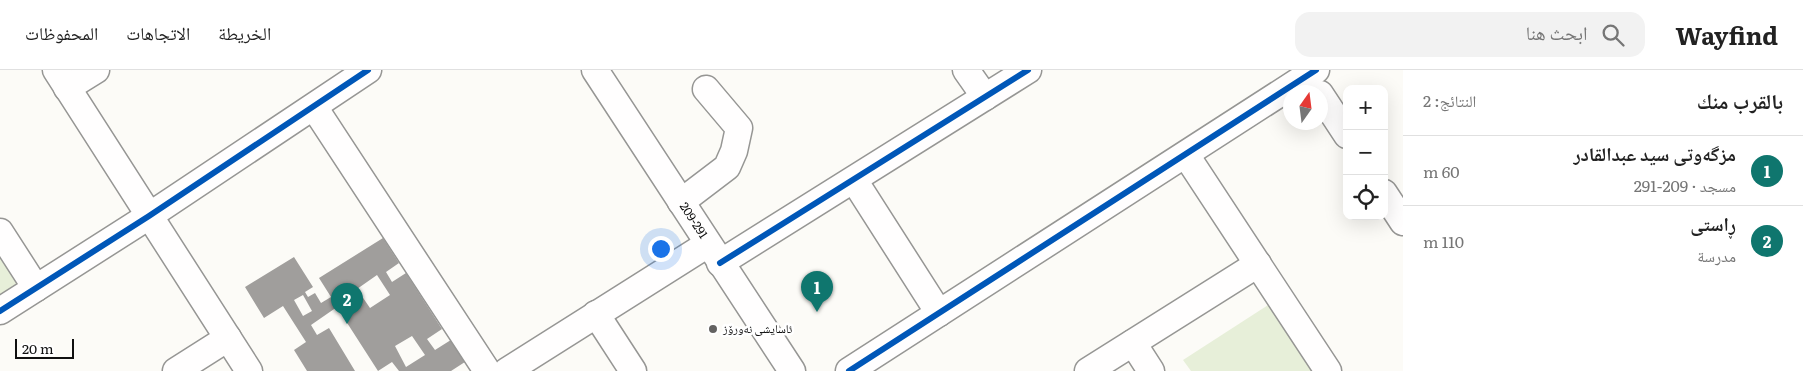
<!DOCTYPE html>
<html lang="ar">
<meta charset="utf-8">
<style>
body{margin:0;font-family:Literata,"Noto Naskh Arabic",serif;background:#f2f2f2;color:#222;direction:rtl}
.controls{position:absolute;right:15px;top:15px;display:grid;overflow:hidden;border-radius:10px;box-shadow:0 5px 20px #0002}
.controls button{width:45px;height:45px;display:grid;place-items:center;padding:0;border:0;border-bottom:1px solid #e0e0e0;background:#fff;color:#222;font:25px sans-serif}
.compass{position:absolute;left:1283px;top:15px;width:45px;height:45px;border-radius:50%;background:#fff;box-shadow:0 5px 20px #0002;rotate:14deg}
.scale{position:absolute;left:15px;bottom:12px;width:59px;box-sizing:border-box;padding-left:5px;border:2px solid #101010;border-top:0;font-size:14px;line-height:18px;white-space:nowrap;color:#101010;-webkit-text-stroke:4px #fff;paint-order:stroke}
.you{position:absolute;left:660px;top:178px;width:18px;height:18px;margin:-12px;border:4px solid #fff;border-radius:50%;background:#1a73e8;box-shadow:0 0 0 8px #1a73e833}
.badge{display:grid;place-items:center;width:32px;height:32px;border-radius:50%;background:#0f766e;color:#fff;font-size:16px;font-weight:700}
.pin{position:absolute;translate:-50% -41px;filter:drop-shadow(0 1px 2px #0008)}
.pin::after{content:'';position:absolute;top:26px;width:18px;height:15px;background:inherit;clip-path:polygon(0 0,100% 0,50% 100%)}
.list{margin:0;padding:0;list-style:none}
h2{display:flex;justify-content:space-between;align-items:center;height:65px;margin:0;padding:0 20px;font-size:21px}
h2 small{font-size:16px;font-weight:400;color:#767676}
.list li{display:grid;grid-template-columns:32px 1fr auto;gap:15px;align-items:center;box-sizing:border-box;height:70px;padding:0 20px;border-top:1px solid #e0e0e0}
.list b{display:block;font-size:19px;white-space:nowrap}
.list p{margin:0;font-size:16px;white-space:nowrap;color:#767676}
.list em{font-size:16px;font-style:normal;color:#767676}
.icon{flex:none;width:28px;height:28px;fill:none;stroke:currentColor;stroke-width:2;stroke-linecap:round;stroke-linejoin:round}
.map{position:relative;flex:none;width:1403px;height:301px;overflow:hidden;direction:ltr}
header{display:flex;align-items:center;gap:30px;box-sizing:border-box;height:70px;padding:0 25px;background:#fff;border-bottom:1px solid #e0e0e0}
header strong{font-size:24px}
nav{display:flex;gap:28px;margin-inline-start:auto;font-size:18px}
.search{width:350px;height:45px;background:#f2f2f2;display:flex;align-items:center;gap:12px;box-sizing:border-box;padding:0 18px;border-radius:15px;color:#767676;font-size:19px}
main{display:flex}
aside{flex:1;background:#fff}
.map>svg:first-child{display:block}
</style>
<header>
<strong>Wayfind</strong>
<div class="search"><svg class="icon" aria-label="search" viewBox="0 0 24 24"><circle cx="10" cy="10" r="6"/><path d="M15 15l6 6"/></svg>ابحث هنا</div>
<nav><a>الخريطة</a><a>الاتجاهات</a><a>المحفوظات</a></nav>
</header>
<main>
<aside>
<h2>بالقرب منك<small>النتائج: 2</small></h2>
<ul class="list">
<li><span class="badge">1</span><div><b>مزگەوتی سید عبدالقادر</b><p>مسجد · 209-291</p></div><em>60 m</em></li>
<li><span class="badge">2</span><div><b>ڕاستی</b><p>مدرسة</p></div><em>110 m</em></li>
</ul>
</aside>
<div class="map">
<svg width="1403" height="301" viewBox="0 0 1403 301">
<rect width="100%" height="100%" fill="#fcfbf7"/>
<!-- green -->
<g fill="#e7efd9">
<polygon points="0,172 29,215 0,234"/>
<polygon points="1276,230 1322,301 1191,301 1183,290"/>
</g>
<!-- building -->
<path fill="#a09e9c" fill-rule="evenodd" d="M383,168L399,193L386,202L392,212L406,203L442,259L427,269L435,280L454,268L468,290L451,301H399L392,292L378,301L342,245L357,235L350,224L335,233L337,237L311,255L317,265L329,258L355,301H307L294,280L306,272L283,236L264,248L245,217L294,187L313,217L305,222L308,227L315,223L321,233L331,227L319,208ZM377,205L390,225L370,238L357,219ZM303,225L312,241L303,246L294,230ZM412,266L425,285L406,297L395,276Z"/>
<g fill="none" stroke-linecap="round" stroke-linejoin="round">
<defs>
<g id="minor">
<polyline points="56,0 249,301"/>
<path id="s1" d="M595,0L792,301"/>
<polyline points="966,0 985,27"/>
<polyline points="67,18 96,0"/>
<polyline points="1320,24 1347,65"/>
<polyline points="314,37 487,301"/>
<polyline points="1186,85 1328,301"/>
<polyline points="854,110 939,243"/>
<polyline points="1384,123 1403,152"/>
<polyline points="681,132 727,97 734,81 739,58 706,19"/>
<polyline points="0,162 36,218"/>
<polyline points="720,193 1028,0"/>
<polyline points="0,241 149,146 368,0"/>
<polyline points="596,244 633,301"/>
<polyline points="1133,273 1151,301"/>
<polyline points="176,301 228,268"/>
<polyline points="507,301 708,174"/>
<polyline points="849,301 1316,0"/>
<polyline points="1088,301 1258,194"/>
</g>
</defs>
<!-- minor casing -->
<use href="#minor" stroke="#969694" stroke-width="29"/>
<!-- minor -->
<use href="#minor" stroke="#fffefe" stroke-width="26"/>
<defs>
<g id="cycleway">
<polyline points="720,193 1028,0"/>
<polyline points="0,241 149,146 368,0"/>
<polyline points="849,301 1316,0"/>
</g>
</defs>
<!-- cycleway casing -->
<use href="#cycleway" stroke="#fff" stroke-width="9"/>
<!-- cycleway -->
<use href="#cycleway" stroke="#0057b8" stroke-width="6"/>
</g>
<!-- markers -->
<circle fill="#636261" stroke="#fff" stroke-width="2" cx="713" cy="259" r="5"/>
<g text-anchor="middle" stroke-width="5" stroke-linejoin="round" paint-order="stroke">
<!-- street labels -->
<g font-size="12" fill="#101010" stroke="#fff">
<text dy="4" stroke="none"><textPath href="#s1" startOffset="180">209-291</textPath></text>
</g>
<!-- poi labels -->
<g font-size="12" fill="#101010" stroke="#fff" text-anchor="start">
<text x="723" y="263">ئاسایشی نەورۆز</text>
</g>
</g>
</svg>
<div class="controls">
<button>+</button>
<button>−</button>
<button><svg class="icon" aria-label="locate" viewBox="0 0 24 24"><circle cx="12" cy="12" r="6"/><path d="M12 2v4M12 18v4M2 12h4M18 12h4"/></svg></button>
</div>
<svg class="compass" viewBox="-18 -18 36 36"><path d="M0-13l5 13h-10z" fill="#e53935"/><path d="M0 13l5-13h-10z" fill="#767676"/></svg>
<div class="scale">20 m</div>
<div class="you"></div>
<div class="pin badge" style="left:817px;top:242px">1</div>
<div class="pin badge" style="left:347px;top:254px">2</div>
</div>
</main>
